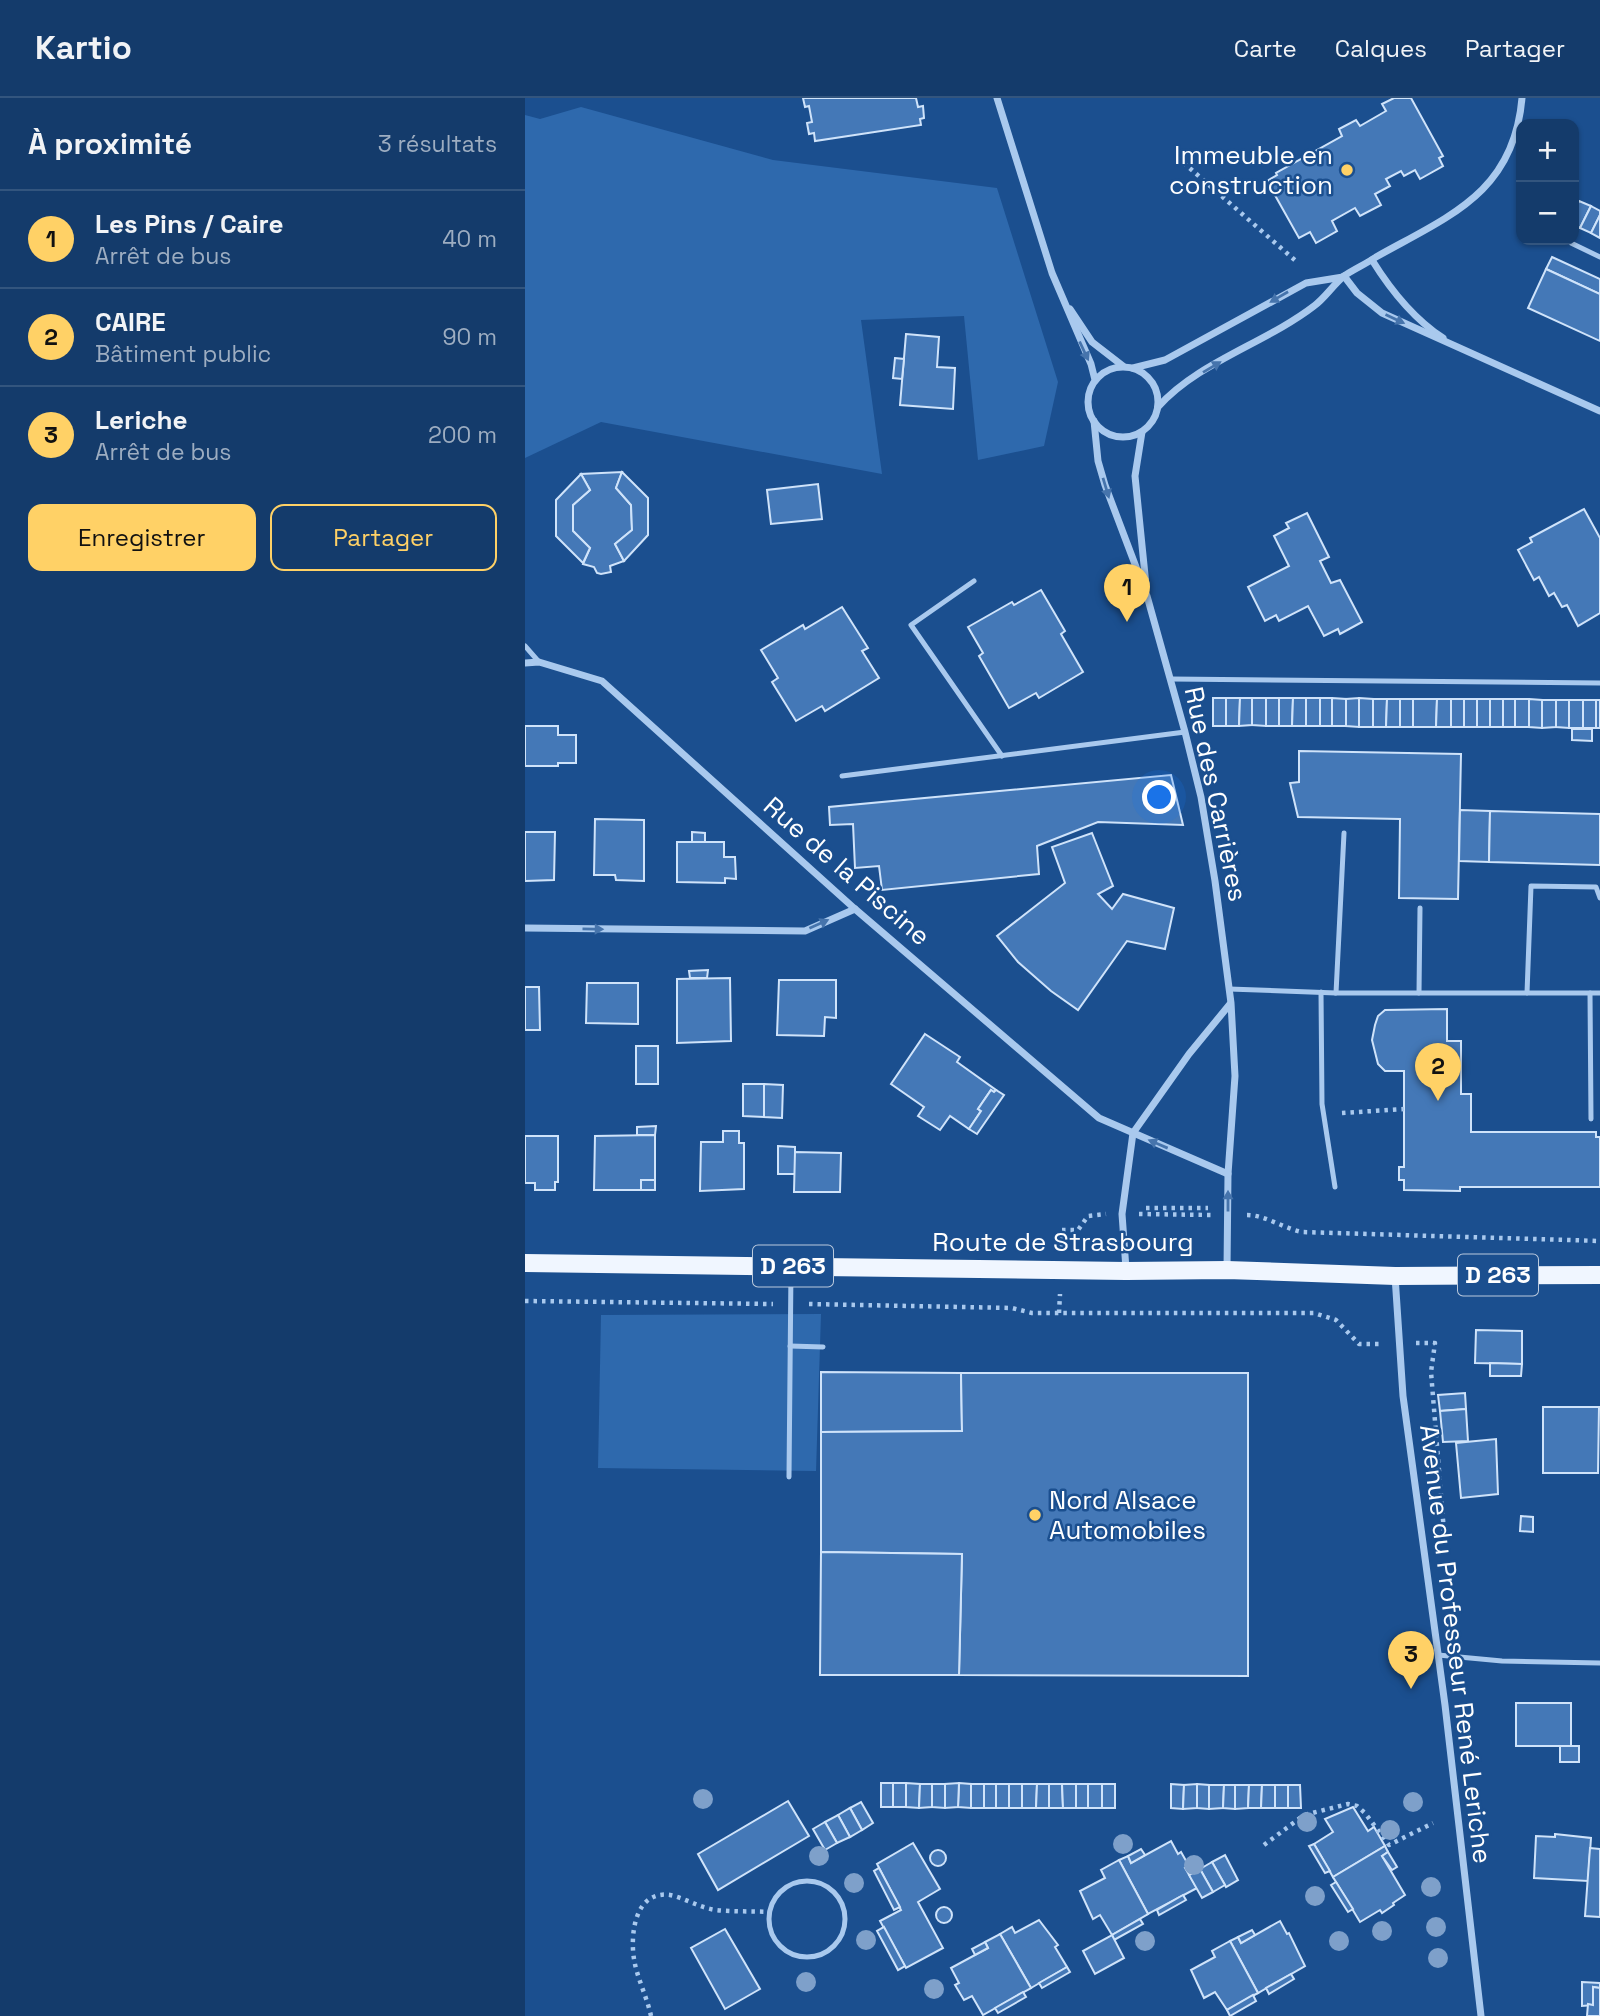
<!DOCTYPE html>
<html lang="fr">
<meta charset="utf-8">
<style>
body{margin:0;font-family:"Space Grotesk",sans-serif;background:#214673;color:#f1f3f6}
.controls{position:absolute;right:21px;top:21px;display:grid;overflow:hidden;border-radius:14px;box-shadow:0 2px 5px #0004}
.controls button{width:63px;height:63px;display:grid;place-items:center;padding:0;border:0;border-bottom:2px solid #33557e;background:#143b6b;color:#f1f3f6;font:35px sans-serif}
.you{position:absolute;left:635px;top:700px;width:24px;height:24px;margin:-18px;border:5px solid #fff;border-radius:50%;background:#1a73e8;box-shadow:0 0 0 10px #1a73e833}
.badge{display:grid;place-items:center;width:46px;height:46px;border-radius:50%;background:#ffd166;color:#111;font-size:23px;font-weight:700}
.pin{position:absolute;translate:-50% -58px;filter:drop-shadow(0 2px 4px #0008)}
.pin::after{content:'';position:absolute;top:37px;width:24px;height:21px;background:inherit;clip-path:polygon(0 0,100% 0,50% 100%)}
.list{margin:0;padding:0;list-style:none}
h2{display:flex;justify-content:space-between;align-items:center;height:91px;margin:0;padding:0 28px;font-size:30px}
h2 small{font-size:23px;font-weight:400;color:#9dadc1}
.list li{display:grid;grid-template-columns:46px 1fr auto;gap:21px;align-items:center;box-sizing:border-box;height:98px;padding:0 28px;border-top:2px solid #33557e}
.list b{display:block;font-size:26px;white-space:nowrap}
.list p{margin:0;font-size:23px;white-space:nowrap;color:#9dadc1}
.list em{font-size:23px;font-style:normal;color:#9dadc1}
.actions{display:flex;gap:14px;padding:21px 28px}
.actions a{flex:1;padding:16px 0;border:2px solid #ffd166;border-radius:14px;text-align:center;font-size:24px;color:#ffd166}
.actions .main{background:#ffd166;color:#111}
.map{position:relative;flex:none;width:1075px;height:1918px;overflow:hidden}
header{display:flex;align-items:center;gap:42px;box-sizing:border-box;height:98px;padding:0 35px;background:#143b6b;border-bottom:2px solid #33557e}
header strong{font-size:33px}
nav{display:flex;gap:38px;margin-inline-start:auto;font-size:24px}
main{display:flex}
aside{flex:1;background:#143b6b}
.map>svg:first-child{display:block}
</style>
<header>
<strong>Kartio</strong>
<nav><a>Carte</a><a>Calques</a><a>Partager</a></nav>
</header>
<main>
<aside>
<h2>À proximité<small>3 résultats</small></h2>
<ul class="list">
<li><span class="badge">1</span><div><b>Les Pins / Caire</b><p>Arrêt de bus</p></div><em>40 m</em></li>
<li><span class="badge">2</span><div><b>CAIRE</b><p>Bâtiment public</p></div><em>90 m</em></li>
<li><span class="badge">3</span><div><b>Leriche</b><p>Arrêt de bus</p></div><em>200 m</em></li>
</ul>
<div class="actions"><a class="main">Enregistrer</a><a>Partager</a></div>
</aside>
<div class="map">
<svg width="1075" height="1918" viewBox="0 0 1075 1918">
<rect width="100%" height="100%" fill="#1b4f8f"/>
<!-- green -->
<g fill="#2e69ad">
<polygon points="56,9 248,62 472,90 533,284 519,348 453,362 439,218 336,222 357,376 76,324 0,360 0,17 15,21"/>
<polygon points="296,1216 291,1373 73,1370 76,1217"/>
</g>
<!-- building -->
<g fill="#4478b7" stroke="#cfe3fa" stroke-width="2">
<polygon points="278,0 391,0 393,9 398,8 399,20 395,21 396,27 290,43 289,35 284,36 282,25 287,24 284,8 280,9"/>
<polygon points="869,0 886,0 918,58 914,60 918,68 895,81 890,72 879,78 876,73 861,81 865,88 850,96 856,107 835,118 830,110 807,123 812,133 791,145 785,134 774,140 742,83 752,77 751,75 817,38 814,31 831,22 835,28 861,13 857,6"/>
<polygon points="1054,103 1066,108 1055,130 1049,127 1049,114"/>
<polygon points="1066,108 1075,113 1075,117 1066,135 1055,130"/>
<polygon points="1075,117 1075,140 1066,135"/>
<polygon points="1027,159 1075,181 1075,196 1021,171"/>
<polygon points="1021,171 1075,196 1075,243 1003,210"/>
<polygon points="381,236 414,239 412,269 430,270 428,311 375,307"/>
<polygon points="370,260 379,261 377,281 368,280"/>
<polygon points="97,374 91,390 106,407 107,432 90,446 99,463 85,468 86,474 76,476 72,475 69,469 58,466 65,450 48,433 48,407 65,392 56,376"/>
<polygon points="97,374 123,400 123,437 99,463 90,446 107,432 106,407 91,390"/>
<polygon points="56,376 65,392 48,407 48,433 65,450 58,465 31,438 31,402"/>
<polygon points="293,386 297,421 246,426 242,392"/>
<polygon points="1059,411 1075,440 1075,515 1053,528 1042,507 1037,509 1029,495 1024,498 1014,479 1009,482 993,452 1007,444 1005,440"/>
<polygon points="782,415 804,459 795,463 806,485 815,482 837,524 815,536 813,531 799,538 783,508 754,523 751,517 740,523 723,489 764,468 749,438 764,430 761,425"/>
<polygon points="516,492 540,533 536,536 558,574 514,600 511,595 484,610 454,558 458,555 443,529 487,504 489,507"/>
<polygon points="317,509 343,550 337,553 354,580 300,613 297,608 271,623 247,584 253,580 236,552 278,527 280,531"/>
<rect x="688" y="600" width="13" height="28"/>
<polygon points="701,600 715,600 714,628 701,628"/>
<polygon points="715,600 727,600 727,627 714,628"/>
<polygon points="727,600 741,600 741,628 727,627"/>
<rect x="741" y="600" width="13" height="28"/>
<polygon points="754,600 768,600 767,628 754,628"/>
<polygon points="768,600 781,600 781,628 767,628"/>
<rect x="781" y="600" width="14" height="28"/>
<rect x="795" y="600" width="12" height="28"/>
<polygon points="807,600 821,601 821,628 807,628"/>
<polygon points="834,600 848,601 848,629 834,629"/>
<polygon points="834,600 834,629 821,628 821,601"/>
<polygon points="848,601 862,601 861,629 848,629"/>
<polygon points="862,601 875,601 875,629 861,629"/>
<rect x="875" y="601" width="13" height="28"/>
<polygon points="888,601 912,601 911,629 888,629"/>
<polygon points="912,601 926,601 926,629 911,629"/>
<rect x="926" y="601" width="13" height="28"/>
<rect x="939" y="601" width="13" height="28"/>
<rect x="952" y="601" width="13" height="28"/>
<rect x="965" y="601" width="13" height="28"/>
<rect x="978" y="601" width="12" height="28"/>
<rect x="990" y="601" width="14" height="28"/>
<polygon points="1004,601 1017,602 1017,630 1004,629"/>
<polygon points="1017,602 1031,602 1031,629 1017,630"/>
<polygon points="1031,602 1044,602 1044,630 1031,629"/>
<rect x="1044" y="602" width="14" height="28"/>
<rect x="1058" y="602" width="13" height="28"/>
<rect x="1071" y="602" width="4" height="28"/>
<polygon points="0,628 33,628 33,637 51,637 51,665 33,665 33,668 0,668"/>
<polygon points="1047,631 1067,631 1067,643 1047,642"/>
<polygon points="774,653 936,656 933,801 874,800 875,721 773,719 765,685 774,684"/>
<polygon points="646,677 658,727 573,724 512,748 514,776 357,792 354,768 330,770 328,726 305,727 304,709"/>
<polygon points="935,712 965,713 964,764 934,763"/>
<polygon points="965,713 1075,716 1075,767 964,764"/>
<polygon points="70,721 119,722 119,783 91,782 90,777 69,777"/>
<polygon points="0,734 30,734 29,782 0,783"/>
<polygon points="167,734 180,735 180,744 167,744"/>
<polygon points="567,735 588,788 573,796 587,811 598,796 649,810 640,851 602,843 553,912 526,893 493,864 472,838 540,785 527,749"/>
<polygon points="152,744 199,744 199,759 210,759 211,781 200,780 200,785 152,784"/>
<polygon points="183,872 182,880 165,880 164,873"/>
<polygon points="205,880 206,943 152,945 152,881"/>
<polygon points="254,882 311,882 311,920 300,919 299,938 252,937"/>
<polygon points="62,885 113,885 113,926 61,925"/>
<polygon points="0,889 14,889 15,932 0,932"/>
<polygon points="922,911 922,943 936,943 936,996 946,996 946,1034 1071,1034 1071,1039 1075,1039 1075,1089 935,1089 935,1093 879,1092 879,1082 874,1082 874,1069 879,1069 879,973 860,973 853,966 847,942 850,927 853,918 860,912"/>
<polygon points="400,936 435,959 432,964 471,992 469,994 466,992 453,1011 456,1013 444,1031 425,1018 415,1032 393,1018 399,1009 366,986"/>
<rect x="111" y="948" width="22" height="38"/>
<polygon points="218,986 239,986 239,1019 218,1018"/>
<polygon points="239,986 258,987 257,1020 239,1019"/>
<polygon points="466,992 469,994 471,992 479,997 452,1036 444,1031 456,1013 453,1011"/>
<polygon points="131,1028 130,1037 112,1037 112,1029"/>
<polygon points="198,1033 214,1033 214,1045 219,1045 219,1091 175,1093 176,1044 198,1044"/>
<polygon points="130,1037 130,1082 116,1082 116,1092 69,1092 70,1038"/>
<polygon points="0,1038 33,1038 33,1084 30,1084 30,1092 10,1092 10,1085 0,1085"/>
<polygon points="253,1048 270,1049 270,1076 253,1076"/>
<polygon points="270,1054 316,1055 315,1094 269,1094"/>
<rect x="116" y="1082" width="14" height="10"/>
<polygon points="951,1232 997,1233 997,1266 950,1265"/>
<polygon points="965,1265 997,1266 996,1278 965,1278"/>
<polygon points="296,1274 436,1275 437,1333 296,1334"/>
<polygon points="436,1275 723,1275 723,1578 434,1577 437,1456 296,1454 296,1334 437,1333"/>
<polygon points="940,1295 941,1311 915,1313 913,1297"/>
<polygon points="1018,1309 1074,1309 1073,1375 1018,1375"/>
<polygon points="941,1311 943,1343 918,1344 915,1313"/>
<polygon points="971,1341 973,1396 936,1400 931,1345"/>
<polygon points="996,1418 1008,1419 1008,1434 995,1433"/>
<polygon points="296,1454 437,1456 434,1577 295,1577"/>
<rect x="991" y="1605" width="55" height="43"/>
<rect x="1035" y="1648" width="19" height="16"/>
<rect x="356" y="1685" width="12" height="24"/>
<rect x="368" y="1685" width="13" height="24"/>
<polygon points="381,1685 395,1686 394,1710 381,1709"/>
<polygon points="434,1685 446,1686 446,1710 433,1709"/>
<polygon points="434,1685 433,1709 420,1710 420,1686"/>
<polygon points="395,1686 407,1686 407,1709 394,1710"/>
<polygon points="407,1686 420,1686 420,1710 407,1709"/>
<rect x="446" y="1686" width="13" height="24"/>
<rect x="459" y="1686" width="12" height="24"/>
<rect x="471" y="1686" width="13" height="24"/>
<rect x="484" y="1686" width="13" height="24"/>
<polygon points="497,1686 512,1686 511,1710 497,1710"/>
<polygon points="512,1686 524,1686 524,1710 511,1710"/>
<polygon points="524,1686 537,1686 538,1710 524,1710"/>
<polygon points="537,1686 551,1686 551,1710 538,1710"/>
<rect x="551" y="1686" width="12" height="24"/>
<rect x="563" y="1686" width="14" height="24"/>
<rect x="577" y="1686" width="13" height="24"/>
<polygon points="646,1686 659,1687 658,1711 646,1710"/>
<polygon points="672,1686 672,1710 658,1711 659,1687"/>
<polygon points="672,1686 684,1687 684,1711 672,1710"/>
<polygon points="684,1687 699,1687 698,1710 684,1711"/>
<polygon points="699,1687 710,1687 710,1711 698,1710"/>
<polygon points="710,1687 724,1687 723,1710 710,1711"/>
<polygon points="724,1687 737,1687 736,1710 723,1710"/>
<polygon points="737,1687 750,1687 750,1710 736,1710"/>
<rect x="750" y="1687" width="13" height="23"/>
<polygon points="763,1687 775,1687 776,1710 763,1710"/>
<polygon points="263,1703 284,1738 193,1792 173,1756"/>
<polygon points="336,1704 348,1725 337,1732 325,1710"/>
<polygon points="828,1709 843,1733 849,1729 860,1748 808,1779 789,1746 808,1734 800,1721"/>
<polygon points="325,1710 337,1732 325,1739 313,1717"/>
<polygon points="313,1717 325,1739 312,1745 300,1724"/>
<polygon points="300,1724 312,1745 300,1752 288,1731"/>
<polygon points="1030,1736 1066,1740 1063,1783 1009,1780 1011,1738 1030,1739"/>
<polygon points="646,1743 653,1756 656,1754 664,1768 660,1770 672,1790 623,1816 594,1762 603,1758 606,1765"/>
<polygon points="388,1745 415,1791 393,1804 418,1850 381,1870 355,1823 376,1812 352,1766"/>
<polygon points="789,1746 805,1773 800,1775 784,1748"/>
<polygon points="860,1748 863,1754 857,1758 880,1797 868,1805 869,1807 857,1815 855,1812 835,1824 808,1779"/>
<polygon points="1065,1750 1075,1751 1075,1819 1060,1818"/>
<polygon points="616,1751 620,1757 606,1765 603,1758"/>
<circle cx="413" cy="1760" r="8"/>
<polygon points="863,1754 872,1769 867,1772 857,1758"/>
<polygon points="700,1757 713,1782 701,1789 687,1764"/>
<polygon points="594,1762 623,1816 587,1837 575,1817 568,1821 555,1793 580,1780 576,1772"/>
<polygon points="687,1764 700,1787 688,1794 675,1771"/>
<polygon points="354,1770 375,1809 369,1812 349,1773"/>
<polygon points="675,1771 688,1794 677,1800 664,1777"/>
<polygon points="811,1784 828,1811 823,1814 806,1787"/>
<polygon points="658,1797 661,1802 634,1817 632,1812"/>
<circle cx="419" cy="1817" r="8"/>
<polygon points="615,1821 618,1826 589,1842 587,1837"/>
<polygon points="514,1822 533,1847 530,1849 542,1869 506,1890 475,1836 487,1829 490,1835"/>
<polygon points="755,1823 762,1836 764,1835 780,1868 733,1895 705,1843 713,1839 716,1845"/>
<polygon points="359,1829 380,1868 373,1872 352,1833"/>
<polygon points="200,1831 235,1891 200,1911 166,1850"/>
<polygon points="727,1832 730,1837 716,1845 713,1839"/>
<polygon points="475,1836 506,1890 458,1917 447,1898 439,1902 430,1887 434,1885 426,1870 463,1850 460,1844"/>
<polygon points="587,1837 599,1860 570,1876 558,1853"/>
<polygon points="705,1843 733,1895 702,1912 690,1894 679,1900 666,1872 690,1859 687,1853"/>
<polygon points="460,1844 463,1850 450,1857 447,1851"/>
<polygon points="542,1869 545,1874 517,1890 514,1885"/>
<polygon points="766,1876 769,1881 744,1896 741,1890"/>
<polygon points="1057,1884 1075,1885 1075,1890 1068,1889 1068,1907 1057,1908"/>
<polygon points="1068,1889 1075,1890 1075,1918 1062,1918 1063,1906 1068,1907"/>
<polygon points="498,1894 501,1899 473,1915 470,1910"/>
<polygon points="728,1897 731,1903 705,1918 702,1912"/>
</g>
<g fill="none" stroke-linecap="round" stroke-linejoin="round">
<!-- path -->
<g stroke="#a9c9ee" stroke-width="4.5" stroke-dasharray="3.5 5" stroke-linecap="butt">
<polyline points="652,59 772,164"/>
<polyline points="817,1015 879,1011"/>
<polyline points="621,1110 683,1110"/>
<polyline points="614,1116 686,1117"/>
<path d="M722,1117C740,1117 758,1130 777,1134L1075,1143"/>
<polyline points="537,1149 537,1132 553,1132 563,1118 581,1116"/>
<polyline points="0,1203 248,1206"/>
<polyline points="284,1206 487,1210 507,1215 789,1215 811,1222 834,1246 855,1246"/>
<polyline points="534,1215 535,1196"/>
<polyline points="891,1245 910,1245 906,1274 919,1434"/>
<polyline points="739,1747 779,1717 823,1706 832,1708 840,1715 864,1747 908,1725"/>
<path d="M126,1918C122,1899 112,1880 109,1861C105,1836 110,1792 145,1797C160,1800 175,1810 191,1812C209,1814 227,1813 245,1814"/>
</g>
<!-- service -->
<g stroke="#a9c9ee" stroke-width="5">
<polyline points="1046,145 1075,159"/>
<polyline points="449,483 386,527 477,658"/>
<polyline points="0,548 14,564"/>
<polyline points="646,581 1075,585"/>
<polyline points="317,678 660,634"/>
<polyline points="704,891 811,895 1075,895"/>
<polyline points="796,894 797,1006 810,1089"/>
<polyline points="811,895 819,735"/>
<polyline points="894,895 895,810"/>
<polyline points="1002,895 1006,788 1071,789 1075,800"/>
<polyline points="1065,895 1066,1021"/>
<polyline points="265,1248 298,1249"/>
<polyline points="264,1379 266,1171"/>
<polyline points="913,1557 977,1563 1075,1565"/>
<circle cx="282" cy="1821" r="38"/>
</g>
<!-- minor -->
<g stroke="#a9c9ee" stroke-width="7">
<polyline points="472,0 527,175 566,266 570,282"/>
<path d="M847,162C865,191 889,221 918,240"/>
<polyline points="819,178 832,195 857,215 1075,313"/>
<polyline points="545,211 567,244 598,268"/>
<circle cx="598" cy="304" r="35"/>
<polyline points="608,270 640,262 781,185 818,179"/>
<path d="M633,309C673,264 741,245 789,208C800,200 808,187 819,178C829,171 841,166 851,159C924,118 989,95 997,0"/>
<polyline points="569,323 573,363 580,387 622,498 660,634 676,699 690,783 706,905 710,978 703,1076 702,1171"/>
<polyline points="617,334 610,378 621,487"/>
<polyline points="0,565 14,564 77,583 330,811 574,1020 703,1076"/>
<polyline points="0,830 280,833 330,811"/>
<polyline points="601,1171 597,1116 608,1035 664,956 705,906"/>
<polyline points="870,1178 878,1298 920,1607 956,1918"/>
</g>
<!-- primary -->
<polyline stroke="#f0f6ff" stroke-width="18" points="0,1165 601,1173 702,1172 870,1178 1075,1177"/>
</g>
<!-- trees -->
<g fill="#7ea0ca">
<circle cx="178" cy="1701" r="10"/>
<circle cx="888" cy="1704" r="10"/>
<circle cx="782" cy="1724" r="10"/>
<circle cx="865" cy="1732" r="10"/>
<circle cx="598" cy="1746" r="10"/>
<circle cx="294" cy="1758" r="10"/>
<circle cx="669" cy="1767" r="10"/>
<circle cx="329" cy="1785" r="10"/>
<circle cx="906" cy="1789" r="10"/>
<circle cx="790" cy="1798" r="10"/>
<circle cx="911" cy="1829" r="10"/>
<circle cx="857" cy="1833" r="10"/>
<circle cx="341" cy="1842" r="10"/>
<circle cx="620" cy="1843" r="10"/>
<circle cx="814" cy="1843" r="10"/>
<circle cx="913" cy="1860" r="10"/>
<circle cx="281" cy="1884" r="10"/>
<circle cx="409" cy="1891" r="10"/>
</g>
<!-- one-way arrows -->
<defs><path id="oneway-solid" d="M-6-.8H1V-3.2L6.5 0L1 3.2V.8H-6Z" transform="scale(1.75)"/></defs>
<g fill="#4674ac">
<use href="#oneway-solid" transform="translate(754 199) rotate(150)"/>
<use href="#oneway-solid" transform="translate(870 221) rotate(25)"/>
<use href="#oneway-solid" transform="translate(559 253) rotate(65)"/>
<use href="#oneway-solid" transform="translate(687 269) rotate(-31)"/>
<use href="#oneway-solid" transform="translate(581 390) rotate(73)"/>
<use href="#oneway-solid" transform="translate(294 826) rotate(-24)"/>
<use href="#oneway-solid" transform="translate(68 831) rotate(1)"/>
<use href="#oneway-solid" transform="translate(633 1046) rotate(-157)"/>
<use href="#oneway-solid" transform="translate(703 1103) rotate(-90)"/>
</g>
<!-- markers -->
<g fill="#ffd166" stroke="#1b4f8f" stroke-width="2.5">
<circle cx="822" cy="72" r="7"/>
<circle cx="510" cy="1417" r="7"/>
</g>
<g text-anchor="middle" stroke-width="5" stroke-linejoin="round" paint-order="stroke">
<!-- shield labels -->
<g fill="#1b4f8f" stroke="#bbcadd" stroke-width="2">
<rect x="228" y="1147.5" width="80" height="41" rx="5"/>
<rect x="933" y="1156.5" width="80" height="41" rx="5"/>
</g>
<g font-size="24" font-weight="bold" fill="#fff">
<text x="268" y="1176">D 263</text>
<text x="973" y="1185">D 263</text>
</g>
<!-- poi labels -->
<g font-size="26" fill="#fff" stroke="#1b4f8f" text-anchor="end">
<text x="808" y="66">Immeuble en<tspan x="808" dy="30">construction</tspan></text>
<text x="524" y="1411" text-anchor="start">Nord Alsace<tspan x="524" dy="30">Automobiles</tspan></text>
</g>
<!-- street labels -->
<g font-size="26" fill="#fff" stroke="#1b4f8f">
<text transform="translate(691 696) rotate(78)" y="9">Rue des Carrières</text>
<text transform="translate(322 773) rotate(41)" y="9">Rue de la Piscine</text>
<text x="538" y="1153">Route de Strasbourg</text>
<text transform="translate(931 1546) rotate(83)" y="9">Avenue du Professeur René Leriche</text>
</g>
</g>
</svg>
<div class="controls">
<button>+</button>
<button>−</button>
</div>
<div class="you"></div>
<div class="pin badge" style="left:602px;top:524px">1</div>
<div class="pin badge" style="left:913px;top:1003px">2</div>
<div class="pin badge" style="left:886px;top:1591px">3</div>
</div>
</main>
